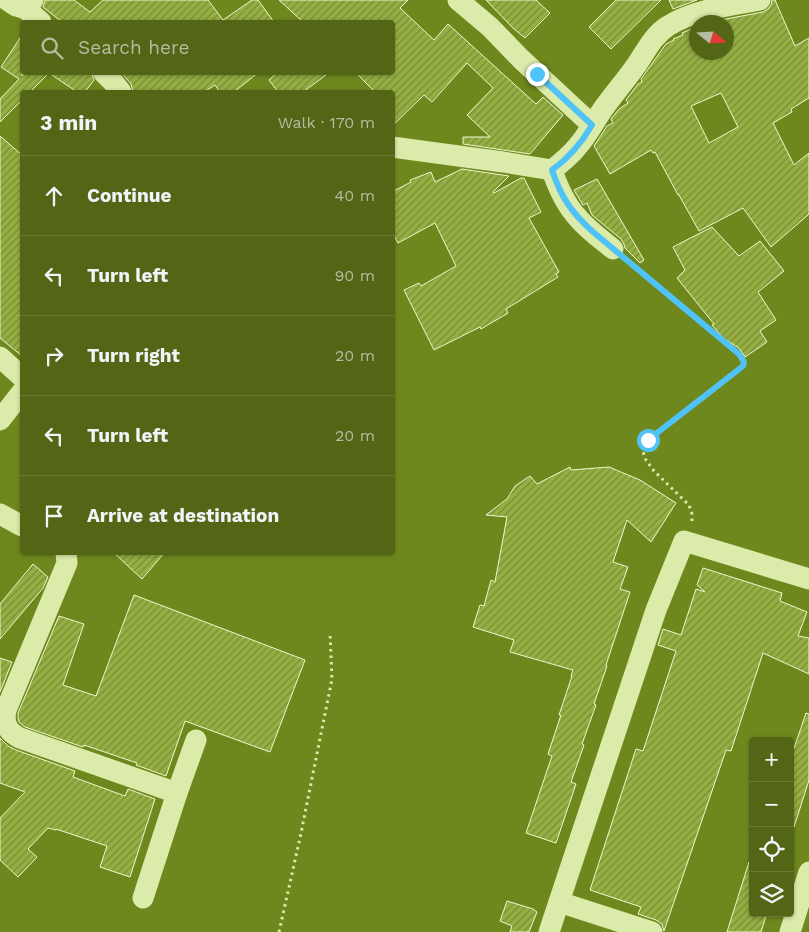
<!DOCTYPE html>
<meta charset="utf-8">
<style>
body{margin:0;font-family:"Work Sans",sans-serif;background:#586c1f;color:#f1f3f6}
.controls{position:absolute;right:15px;bottom:15px;display:grid;overflow:hidden;border-radius:5px;box-shadow:0 1px 4px #0004}
.controls button{width:45px;height:45px;display:grid;place-items:center;padding:0;border:0;border-bottom:1px solid #687a35;background:#526616;color:#f1f3f6;font:25px sans-serif}
.compass{position:absolute;left:689px;top:15px;width:45px;height:45px;border-radius:50%;background:#526616;box-shadow:0 1px 4px #0004;rotate:108deg}
.stop{position:absolute;width:15px;height:15px;margin:-11px;border:4px solid #4fc3f7;border-radius:50%;background:#fff}
.stop.end{background:#4fc3f7;border-color:#fff;box-shadow:0 1px 5px #0008}
.list{margin:0;padding:0;list-style:none}
h2{display:flex;justify-content:space-between;align-items:center;height:65px;margin:0;padding:0 20px;font-size:21px}
h2 small{font-size:16px;font-weight:400;color:#b5bda1}
.list li{display:grid;grid-template-columns:32px 1fr auto;gap:15px;align-items:center;box-sizing:border-box;height:80px;padding:0 20px;border-top:1px solid #687a35}
.list b{display:block;font-size:19px;white-space:nowrap}
.list em{font-size:16px;font-style:normal;color:#b5bda1}
.icon{flex:none;width:28px;height:28px;fill:none;stroke:currentColor;stroke-width:2;stroke-linecap:round;stroke-linejoin:round}
.map{position:relative;flex:none;width:809px;height:932px;overflow:hidden}
.search{position:absolute;background:#526616;box-shadow:0 1px 4px #0004;left:20px;top:20px;width:375px;height:55px;display:flex;align-items:center;gap:12px;box-sizing:border-box;padding:0 18px;border-radius:5px;color:#b5bda1;font-size:19px}
.panel{position:absolute;background:#526616;box-shadow:0 1px 4px #0004;left:20px;top:90px;width:375px;height:465px;border-radius:5px}
.map>svg:first-child{display:block}
</style>
<div class="map">
<svg width="809" height="932" viewBox="0 0 809 932">
<defs>
<pattern id="building-hatch" width="6" height="6" patternUnits="userSpaceOnUse" patternTransform="scale(1.25)"><rect width="6" height="6" fill="#95af43"/><path d="M-1 1l2-2M0 6l6-6M5 7l2-2" fill="none" stroke="#788d37"/></pattern>
</defs>
<rect width="100%" height="100%" fill="#6e881e"/>
<!-- building -->
<g fill="url(#building-hatch)" stroke="#eef8cd" fill-rule="evenodd">
<polygon points="45,0 74,0 90,12 103,0 208,0 223,20 252,0 258,0 274,22 62,22 43,7"/>
<polygon points="279,0 408,0 400,8 434,40 448,24 536,104 543,97 563,115 530,154 463,144 463,137 490,137 467,115 493,88 467,63 432,102 424,95 392,126 392,92 375,92 355,72 392,72 392,22 303,22"/>
<polygon points="486,0 536,0 550,13 525,38 513,28"/>
<polygon points="616,0 661,0 611,49 589,27"/>
<polygon points="669,0 697,0 673,9"/>
<path d="M772,0H775L795,46L809,38V98L791,109L792,112L773,123L794,165L809,153V214L771,247L743,208L699,231L679,195H678L655,152L653,153L651,150L610,174L594,146L607,126L613,123L611,119L619,109L628,103L626,100L638,84L642,82L641,79L666,44L674,40L673,39L683,35L682,33L696,27V52H726V22H710L763,12L768,9L771,5ZM721,93L738,127L709,143L691,106Z"/>
<polygon points="22,35 22,76 26,72 91,72 94,80 85,92 77,92 49,73 30,92 22,92 22,100 0,122 0,99 19,79 1,67"/>
<polygon points="121,72 259,72 234,92 220,92 215,85 204,92 133,92 131,84"/>
<polygon points="278,72 330,72 303,92 278,92 269,80"/>
<polygon points="0,136 22,155 22,356 0,338"/>
<polygon points="462,169 509,176 493,192 494,193 521,178 524,178 541,212 529,218 559,272 556,274 558,277 506,309 508,313 481,329 480,327 434,350 404,290 419,283 421,286 456,266 435,223 398,243 392,232 392,192 411,182 410,180 431,172 435,182"/>
<polygon points="597,179 644,260 640,263 625,248 624,244 621,239 592,215 587,203 583,205 574,190"/>
<polygon points="712,227 739,256 760,241 784,271 758,292 776,320 760,331 767,342 745,357 739,348 723,338 712,325 714,324 677,278 685,270 673,247"/>
<polygon points="570,467 571,470 609,467 640,480 676,503 651,542 627,520 613,562 628,567 620,589 630,592 606,665 607,666 594,704 596,705 582,744 584,745 571,782 576,784 556,843 526,833 552,756 548,754 561,715 559,715 572,676 571,676 573,670 510,652 514,640 473,627 480,605 484,606 491,580 495,582 507,517 486,515 507,499 515,486 530,476 537,484"/>
<polygon points="113,552 165,552 142,579"/>
<polygon points="33,564 48,577 43,588 0,639 0,604"/>
<polygon points="703,568 782,593 780,601 807,612 798,636 809,638 809,674 763,653 731,751 726,750 664,931 662,924 656,920 638,914 641,907 590,890 636,749 643,751 676,651 658,645 663,629 681,635 696,589 705,592 697,585"/>
<polygon points="134,595 305,660 270,752 185,721 166,776 136,765 137,763 84,745 83,747 25,727 19,722 18,718 18,713 59,616 84,624 63,685 96,696"/>
<polygon points="0,658 12,662 0,692"/>
<polygon points="806,713 809,714 809,780 794,827 790,826 790,760"/>
<polygon points="0,738 8,746 16,750 75,771 73,777 125,796 128,789 155,799 130,877 100,867 107,846 56,829 56,830 48,828 28,849 37,857 18,877 0,860 0,818 25,792 0,783"/>
<polygon points="749,862 753,862 753,913 767,913 761,932 727,932"/>
<polygon points="507,901 533,909 537,912 529,932 510,932 512,926 500,921"/>
</g>
<g fill="none" stroke-linecap="round" stroke-linejoin="round">
<!-- path -->
<g stroke="#dbeba9" stroke-width="3" stroke-dasharray="2.5 4" stroke-linecap="butt">
<polyline points="628,262 739,354 744,362 743,366 713,391 648,440 642,449 646,460 654,471 689,505 692,514 692,523"/>
<polyline points="279,932 300,838 332,679 330,633"/>
</g>
<!-- minor -->
<g stroke="#dbeba9" stroke-width="21">
<polyline points="7,0 16,6 26,9"/>
<polyline points="33,0 26,9 41,22"/>
<polyline points="458,0 490,27 521,59 592,125"/>
<polyline points="103,72 114,83 121,92"/>
<path d="M392,147L503,162L552,170C561,163 570,156 577,147C587,136 594,122 603,109C613,95 625,81 635,67C645,53 653,35 668,26C693,10 731,5 760,0"/>
<path d="M552,170C558,188 565,204 578,218C588,230 601,239 613,249"/>
<polyline points="0,357 22,377"/>
<polyline points="0,420 22,392"/>
<polyline points="0,514 22,526"/>
<path d="M66,552L67,563L6,710C3,724 8,732 20,738L177,793"/>
<polyline points="143,898 177,793 196,740"/>
<polyline points="559,902 652,932"/>
<polyline points="549,932 656,610 684,541 809,579"/>
<polyline points="790,932 809,872"/>
</g>
</g>
<g fill="none" stroke-linecap="round" stroke-linejoin="round">
<!-- route -->
<path stroke="#4fc3f7" stroke-width="6" d="M537,74L592,125C581,144 569,158 552,170C561,197 571,212 592,231L739,354L744,362L743,366L738,370L648,440"/>
</g>
</svg>
<div class="controls">
<button>+</button>
<button>−</button>
<button><svg class="icon" aria-label="locate" viewBox="0 0 24 24"><circle cx="12" cy="12" r="6"/><path d="M12 2v4M12 18v4M2 12h4M18 12h4"/></svg></button>
<button><svg class="icon" aria-label="layers" viewBox="0 0 24 24"><path d="M12 4l9 5-9 5-9-5zM3 14l9 5 9-5"/></svg></button>
</div>
<svg class="compass" viewBox="-18 -18 36 36"><path d="M0-13l5 13h-10z" fill="#e53935"/><path d="M0 13l5-13h-10z" fill="#b5bda1"/></svg>
<div class="stop" style="left:648px;top:440px"></div>
<div class="stop end" style="left:537px;top:74px"></div>
<div class="search"><svg class="icon" aria-label="search" viewBox="0 0 24 24"><circle cx="10" cy="10" r="6"/><path d="M15 15l6 6"/></svg>Search here</div>
<section class="panel">
<h2>3 min<small>Walk · 170 m</small></h2>
<ul class="list">
<li><svg class="icon" aria-label="ahead" viewBox="0 0 24 24"><path d="M12 20V5M6 11l6-6 6 6"/></svg><div><b>Continue</b></div><em>40 m</em></li>
<li><svg class="icon" aria-label="left" viewBox="0 0 24 24"><path d="M17 20v-9H6M10 6l-5 5 5 5"/></svg><div><b>Turn left</b></div><em>90 m</em></li>
<li><svg class="icon" aria-label="right" viewBox="0 0 24 24"><path d="M7 20v-9h11M14 6l5 5-5 5"/></svg><div><b>Turn right</b></div><em>20 m</em></li>
<li><svg class="icon" aria-label="left" viewBox="0 0 24 24"><path d="M17 20v-9H6M10 6l-5 5 5 5"/></svg><div><b>Turn left</b></div><em>20 m</em></li>
<li><svg class="icon" aria-label="arrive" viewBox="0 0 24 24"><path d="M6 21V4h12l-3 4 3 4H6"/></svg><div><b>Arrive at destination</b></div></li>
</ul>
</section>
</div>
